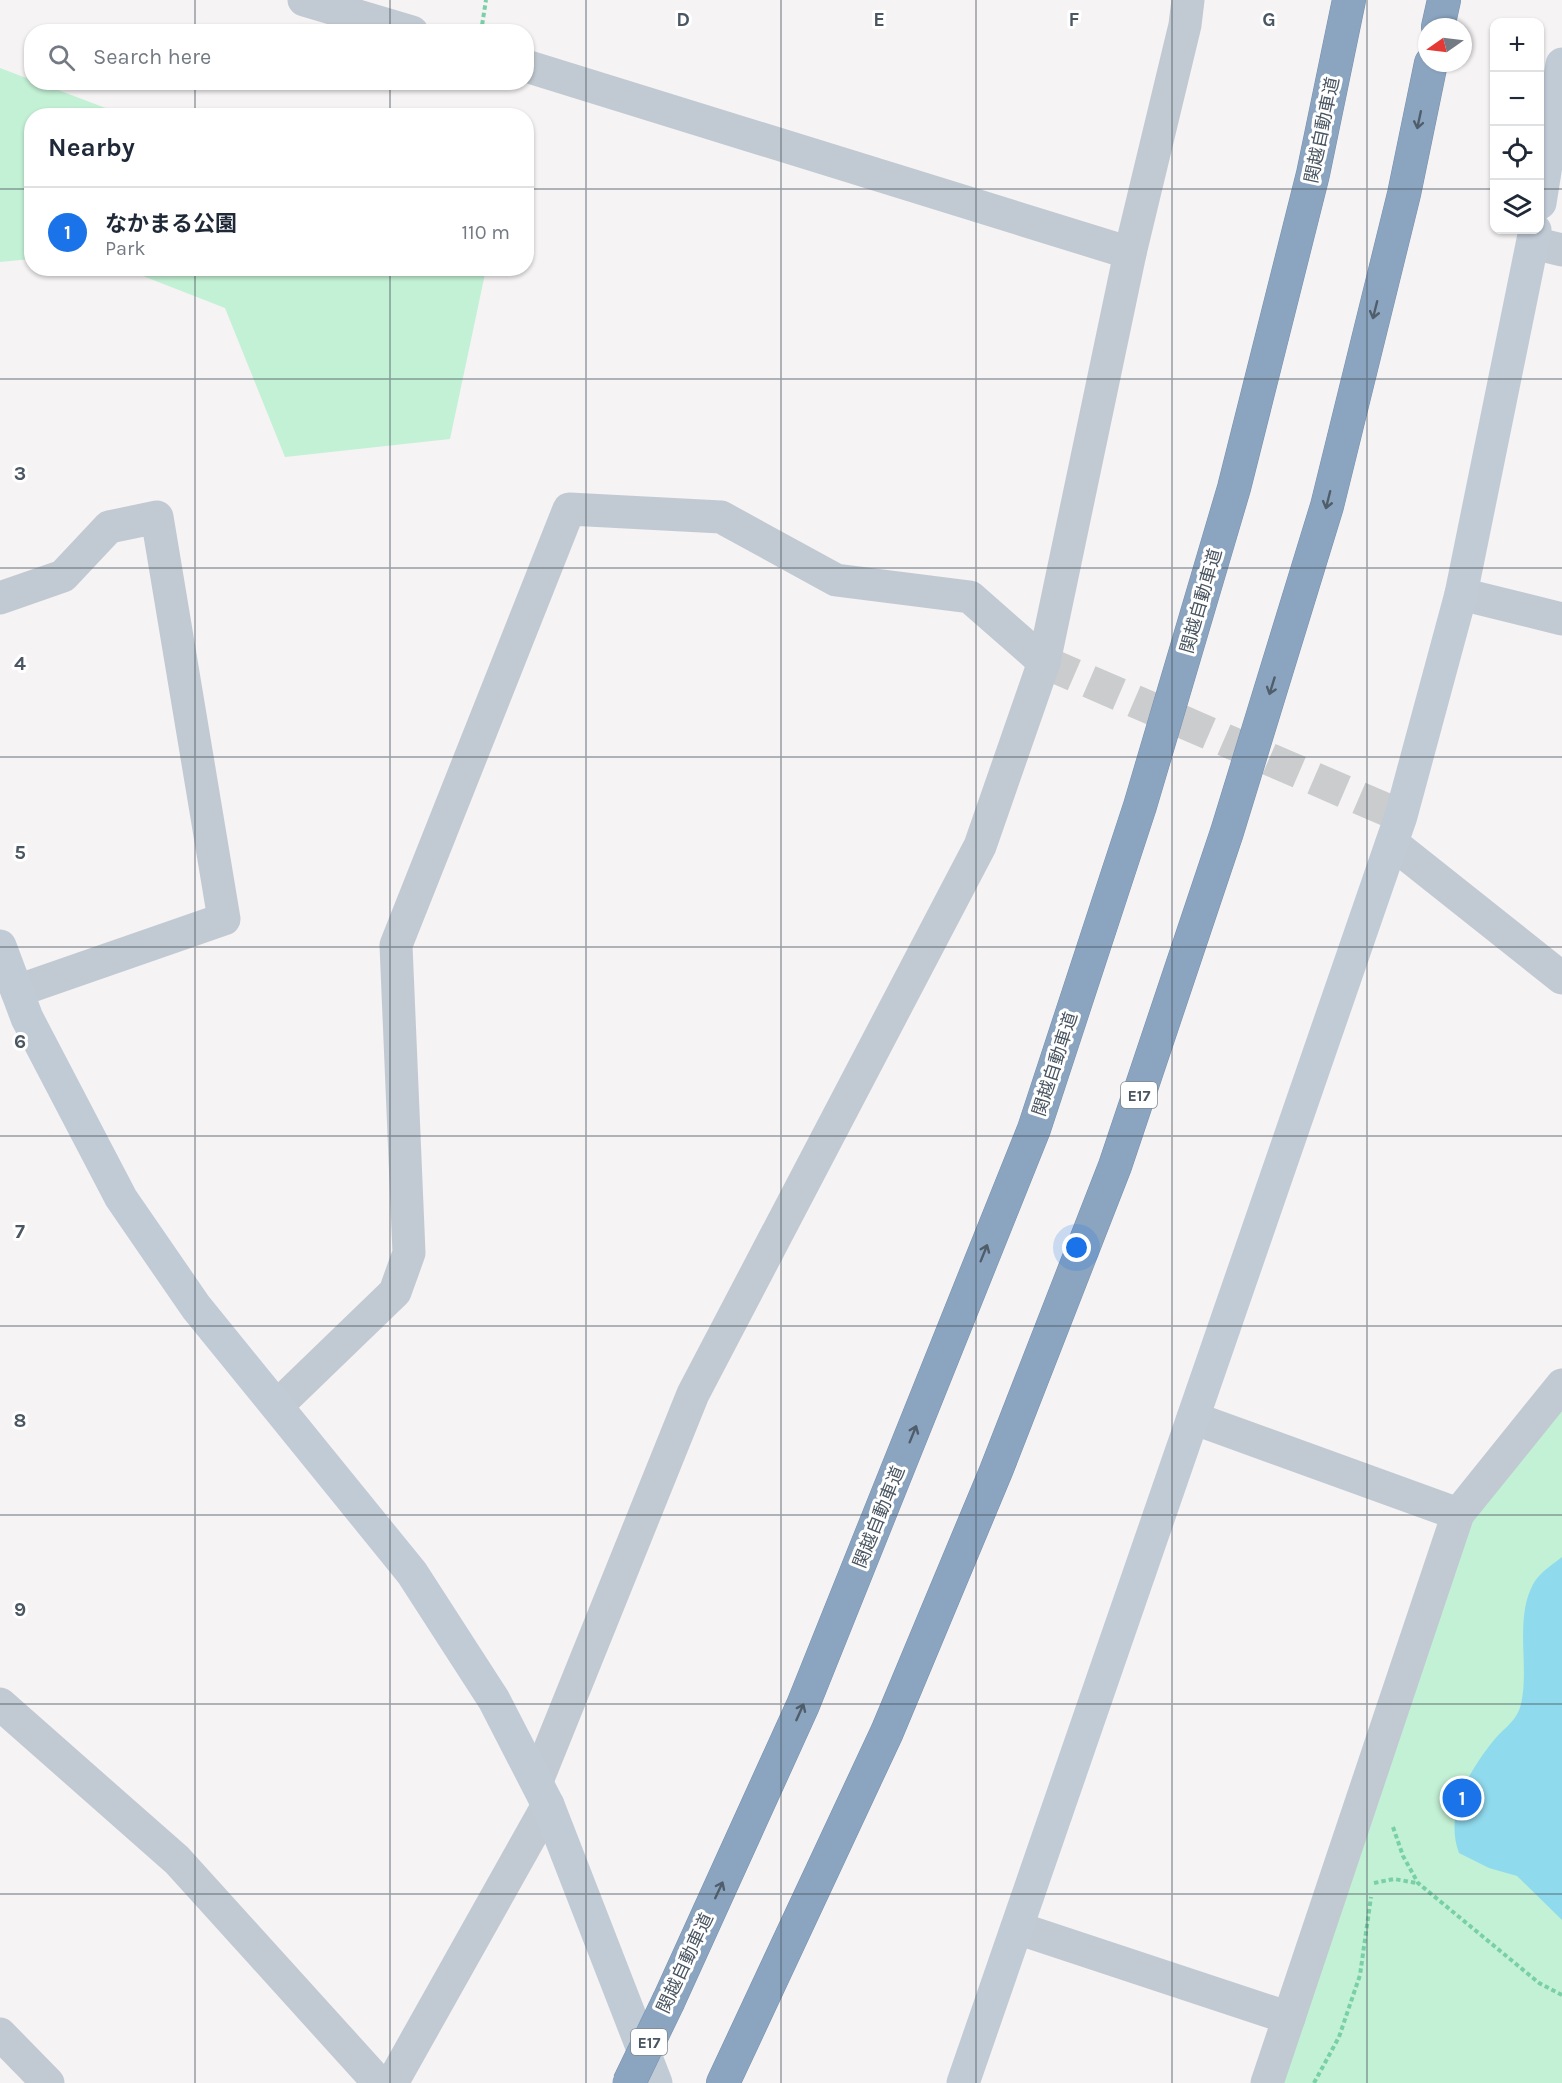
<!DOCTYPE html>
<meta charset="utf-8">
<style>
body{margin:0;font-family:Karla,"Noto Sans JP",sans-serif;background:#f6f6f7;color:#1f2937}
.controls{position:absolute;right:18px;top:18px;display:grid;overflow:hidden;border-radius:12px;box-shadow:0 2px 4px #0004}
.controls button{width:54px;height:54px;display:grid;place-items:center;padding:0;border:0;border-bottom:2px solid #e0e1e3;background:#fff;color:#1f2937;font:30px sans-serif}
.compass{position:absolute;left:1418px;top:18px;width:54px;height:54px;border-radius:50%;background:#fff;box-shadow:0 2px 4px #0004;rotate:256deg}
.you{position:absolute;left:1077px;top:1248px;width:21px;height:21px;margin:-15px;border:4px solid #fff;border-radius:50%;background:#1a73e8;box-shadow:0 0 0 9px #1a73e833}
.badge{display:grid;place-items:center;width:39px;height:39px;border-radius:50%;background:#1a73e8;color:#fff;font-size:20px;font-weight:700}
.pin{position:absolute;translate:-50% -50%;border:3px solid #fff;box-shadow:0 2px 6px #0006}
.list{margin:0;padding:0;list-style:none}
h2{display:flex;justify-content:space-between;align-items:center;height:78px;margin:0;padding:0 24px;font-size:26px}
h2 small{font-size:20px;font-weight:400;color:#747a83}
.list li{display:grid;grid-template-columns:39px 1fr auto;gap:18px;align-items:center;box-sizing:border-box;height:90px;padding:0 24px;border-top:2px solid #e0e1e3}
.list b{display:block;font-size:22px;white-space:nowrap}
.list p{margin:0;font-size:20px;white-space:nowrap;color:#747a83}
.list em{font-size:20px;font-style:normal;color:#747a83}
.icon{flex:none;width:33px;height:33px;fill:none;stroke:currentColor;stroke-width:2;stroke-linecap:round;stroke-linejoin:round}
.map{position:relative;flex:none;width:1562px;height:2083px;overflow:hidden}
.search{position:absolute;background:#fff;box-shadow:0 2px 4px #0004;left:24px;top:24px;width:510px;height:66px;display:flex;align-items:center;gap:15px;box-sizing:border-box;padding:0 21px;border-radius:24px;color:#747a83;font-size:22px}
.panel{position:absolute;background:#fff;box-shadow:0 2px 4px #0004;left:24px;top:108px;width:510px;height:168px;border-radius:24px}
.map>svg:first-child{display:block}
</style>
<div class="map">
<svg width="1562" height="2083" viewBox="0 0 1562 2083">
<rect width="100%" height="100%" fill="#f5f3f3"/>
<!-- green -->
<g fill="#c3f1d5">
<polygon points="0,68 124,115 32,116 31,259 0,262"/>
<polygon points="125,269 486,269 450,439 285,457 225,308"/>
<polygon points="1562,1385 1562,2083 1267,2083 1458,1514"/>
</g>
<!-- water -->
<path fill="#90daee" d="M1562,1557V1920L1517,1876L1489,1868L1459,1853C1444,1813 1469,1771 1494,1740C1505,1727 1517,1721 1521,1704C1530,1665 1513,1617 1535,1581C1541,1572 1553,1564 1562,1557Z"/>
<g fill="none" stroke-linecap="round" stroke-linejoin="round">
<!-- street-tunnel -->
<polyline stroke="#caccce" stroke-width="33" stroke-dasharray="33 16" stroke-linecap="butt" points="1044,662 1401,816"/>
<defs>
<g id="highway">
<polyline points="1438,27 1444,0"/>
<polyline points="669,2000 803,1705 1034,1129 1140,806 1234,488 1313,174 1349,0"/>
<polyline points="723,2083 887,1732 996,1471 1115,1166 1227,832 1327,506 1404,194 1431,63"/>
</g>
</defs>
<!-- highway casing -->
<use href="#highway" stroke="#7690ad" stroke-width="34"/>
<!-- path -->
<g stroke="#7ad0a6" stroke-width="4" stroke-dasharray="4.5 3" stroke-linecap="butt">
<polyline points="481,32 486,0"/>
<polyline points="1393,1827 1403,1856 1418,1883 1539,1983 1562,1995"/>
<polyline points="1374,1883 1394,1879 1417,1883"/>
<polyline points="1314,2083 1339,2037 1360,1975 1371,1897"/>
</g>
<!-- street -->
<g stroke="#c1cad2" stroke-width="33">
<polyline points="304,0 412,32"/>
<polyline points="526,66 1130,253"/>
<polyline points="1533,243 1562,250"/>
<polyline points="1461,594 1562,619"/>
<polyline points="0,598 63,576 109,527 157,517 224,919 17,991"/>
<polyline points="1392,843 1562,978"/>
<polyline points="277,1406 395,1292 409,1253 396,945 569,509 721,517 836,580 970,597 1044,662"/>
<polyline points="1193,1418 1458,1514"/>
<polyline points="0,1704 177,1860 379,2083"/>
<polyline points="537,1781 693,1394 980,846 1044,662 1130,253 1185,25 1188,0"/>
<polyline points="1017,1928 1289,2018"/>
<polyline points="0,2034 48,2083"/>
<polyline points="392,2083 548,1805"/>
<polyline points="1267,2083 1458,1514 1562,1385"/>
</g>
<!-- secondary -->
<g stroke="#c1cbd6" stroke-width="33">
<polyline points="1540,203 1562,64"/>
<polyline points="0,946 27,1018 121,1198 196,1307 412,1573 494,1700 548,1805 656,2083"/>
<polyline points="963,2083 1401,816 1461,594 1535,230"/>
</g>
<!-- highway -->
<use href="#highway" stroke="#8ba5c1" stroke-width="33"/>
<defs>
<polyline id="highway-bridge" points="629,2083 669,2000"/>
</defs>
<!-- highway-bridge casing -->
<use href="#highway-bridge" stroke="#7690ad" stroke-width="34" stroke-linecap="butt"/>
<!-- highway-bridge -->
<use href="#highway-bridge" stroke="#8ba5c1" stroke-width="33"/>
</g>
<!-- one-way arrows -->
<defs><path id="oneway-shaft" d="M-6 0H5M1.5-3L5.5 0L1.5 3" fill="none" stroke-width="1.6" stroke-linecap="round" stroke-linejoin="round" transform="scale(1.5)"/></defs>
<g stroke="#505e6b">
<use href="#oneway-shaft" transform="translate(1419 120) rotate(102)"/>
<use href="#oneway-shaft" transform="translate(1375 310) rotate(104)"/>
<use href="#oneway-shaft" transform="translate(1328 500) rotate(104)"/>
<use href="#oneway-shaft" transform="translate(1272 686) rotate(107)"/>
<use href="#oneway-shaft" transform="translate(984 1253) rotate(-68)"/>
<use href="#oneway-shaft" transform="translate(913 1434) rotate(-68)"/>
<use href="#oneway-shaft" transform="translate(800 1712) rotate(-66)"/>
<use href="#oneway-shaft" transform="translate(719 1890) rotate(-65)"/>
</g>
<!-- grid -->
<path fill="none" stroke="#4a5661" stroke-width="1.5" stroke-opacity="0.55" d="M195,0V32M390,0V32M586,0V2083M781,0V2083M976,0V2083M1172,0V2083M1367,0V2083M195,82V116M390,82V116M0,189H32M526,189H1494M1540,189H1562M195,268V2083M390,268V2083M0,379H1562M0,568H1562M0,757H1562M0,947H1562M0,1136H1562M0,1326H1562M0,1515H1562M0,1704H1562M0,1894H1562"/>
<g text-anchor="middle" stroke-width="6" stroke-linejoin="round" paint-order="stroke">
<!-- shield labels -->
<g fill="#fff" stroke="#808990" stroke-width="1.5">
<rect x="1121" y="1082" width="36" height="26" rx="4.5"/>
<rect x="631" y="2029" width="36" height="26" rx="4.5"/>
</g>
<g font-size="16" font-weight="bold" fill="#4a5661">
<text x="1139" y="1101">E17</text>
<text x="649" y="2048">E17</text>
</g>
<!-- street labels -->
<g font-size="18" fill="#4a5661" stroke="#fff">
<text transform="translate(1322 130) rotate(-78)" y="6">関越自動車道</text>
<text transform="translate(1201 601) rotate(-74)" y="6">関越自動車道</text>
<text transform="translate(1055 1064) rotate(-72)" y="6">関越自動車道</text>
<text transform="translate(879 1517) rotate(-68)" y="6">関越自動車道</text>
<text transform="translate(685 1963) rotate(-65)" y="6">関越自動車道</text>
</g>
</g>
<g font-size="20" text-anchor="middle" font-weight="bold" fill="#4a5661" stroke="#fff" stroke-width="6" stroke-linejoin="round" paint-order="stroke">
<text x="683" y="26">D</text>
<text x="879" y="26">E</text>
<text x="1074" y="26">F</text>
<text x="1269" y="26">G</text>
<text x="20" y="480">3</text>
<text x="20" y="670">4</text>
<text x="20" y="859">5</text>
<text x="20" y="1048">6</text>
<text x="20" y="1238">7</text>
<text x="20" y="1427">8</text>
<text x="20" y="1616">9</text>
</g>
</svg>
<div class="controls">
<button>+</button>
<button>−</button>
<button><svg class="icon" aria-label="locate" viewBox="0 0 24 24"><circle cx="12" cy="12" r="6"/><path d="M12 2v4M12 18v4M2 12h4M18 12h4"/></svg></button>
<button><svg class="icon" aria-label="layers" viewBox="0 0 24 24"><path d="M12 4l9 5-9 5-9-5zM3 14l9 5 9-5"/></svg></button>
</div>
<svg class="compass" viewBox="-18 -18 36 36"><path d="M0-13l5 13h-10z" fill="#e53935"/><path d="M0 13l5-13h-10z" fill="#747a83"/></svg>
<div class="you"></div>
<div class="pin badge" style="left:1462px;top:1798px">1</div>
<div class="search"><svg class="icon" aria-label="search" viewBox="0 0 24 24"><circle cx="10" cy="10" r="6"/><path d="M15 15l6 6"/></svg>Search here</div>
<section class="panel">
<h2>Nearby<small></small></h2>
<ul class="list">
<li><span class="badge">1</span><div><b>なかまる公園</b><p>Park</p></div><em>110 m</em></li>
</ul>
</section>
</div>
